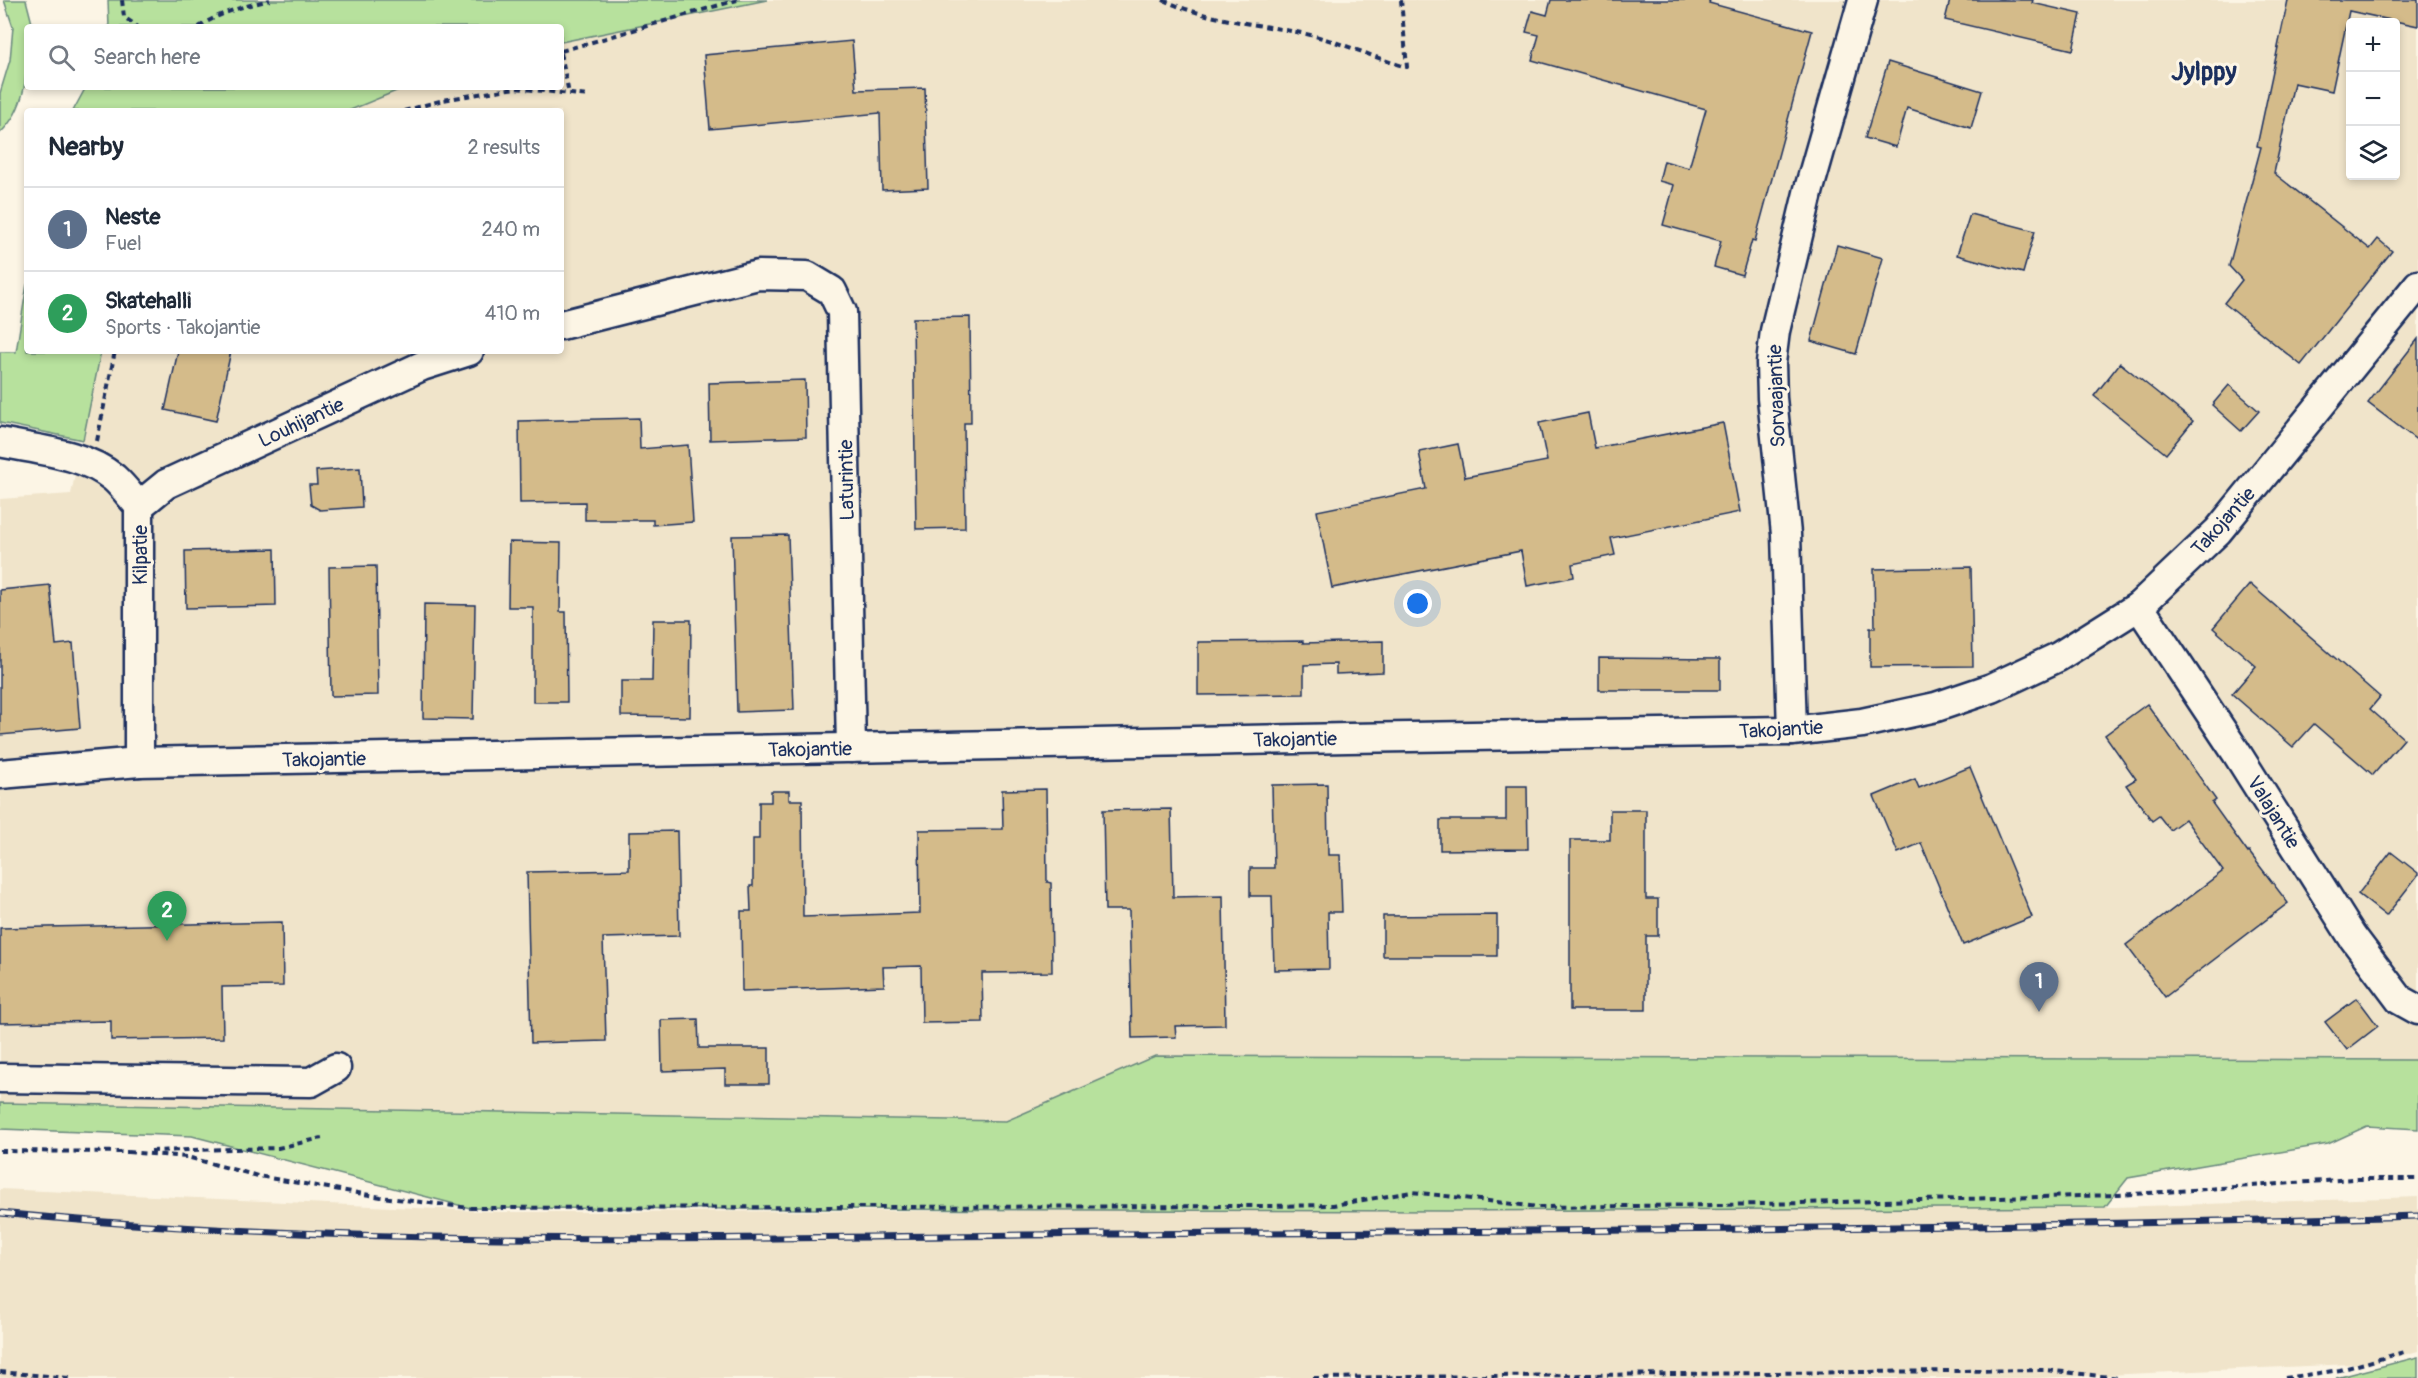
<!DOCTYPE html>
<meta charset="utf-8">
<style>
body{margin:0;font-family:Pangolin,sans-serif;background:#f2f2f3;color:#1f2937}
.controls{position:absolute;right:18px;top:18px;display:grid;overflow:hidden;border-radius:6px;box-shadow:0 3px 9px #0003}
.controls button{width:54px;height:54px;display:grid;place-items:center;padding:0;border:0;border-bottom:2px solid #e0e1e3;background:#fff;color:#1f2937;font:30px sans-serif}
.you{position:absolute;left:1418px;top:604px;width:21px;height:21px;margin:-15px;border:4px solid #fff;border-radius:50%;background:#1a73e8;box-shadow:0 0 0 9px #1a73e833}
.badge{display:grid;place-items:center;width:39px;height:39px;border-radius:50%;background:#1b2f5e;color:#fff;font-size:20px;font-weight:700}
.pin{position:absolute;translate:-50% -50px;filter:drop-shadow(0 2px 3px #0008)}
.pin::after{content:'';position:absolute;top:32px;width:21px;height:18px;background:inherit;clip-path:polygon(0 0,100% 0,50% 100%)}
.list{margin:0;padding:0;list-style:none}
h2{display:flex;justify-content:space-between;align-items:center;height:78px;margin:0;padding:0 24px;font-size:26px}
h2 small{font-size:20px;font-weight:400;color:#747a83}
.list li{display:grid;grid-template-columns:39px 1fr auto;gap:18px;align-items:center;box-sizing:border-box;height:84px;padding:0 24px;border-top:2px solid #e0e1e3}
.list b{display:block;font-size:22px;white-space:nowrap}
.list p{margin:0;font-size:20px;white-space:nowrap;color:#747a83}
.list em{font-size:20px;font-style:normal;color:#747a83}
.icon{flex:none;width:33px;height:33px;fill:none;stroke:currentColor;stroke-width:2;stroke-linecap:round;stroke-linejoin:round}
.map{position:relative;flex:none;width:2418px;height:1378px;overflow:hidden}
.search{position:absolute;background:#fff;box-shadow:0 3px 9px #0003;left:24px;top:24px;width:540px;height:66px;display:flex;align-items:center;gap:15px;box-sizing:border-box;padding:0 21px;border-radius:6px;color:#747a83;font-size:22px}
.panel{position:absolute;background:#fff;box-shadow:0 3px 9px #0003;left:24px;top:108px;width:540px;height:246px;border-radius:6px}
.map>svg:first-child{display:block}
</style>
<div class="map">
<svg width="2418" height="1378" viewBox="0 0 2418 1378">
<rect width="100%" height="100%" fill="#fcf5e5"/>
<filter id="ink" filterUnits="userSpaceOnUse"><feTurbulence type="fractalNoise" baseFrequency=".0167" numOctaves="2"/><feDisplacementMap in="SourceGraphic" scale="12" xChannelSelector="R" yChannelSelector="G"/><feConvolveMatrix kernelMatrix="1 2 1 2 8 2 1 2 1" color-interpolation-filters="sRGB"/></filter>
<g filter="url(#ink)">
<!-- built -->
<g fill="#f0e4ca" fill-rule="evenodd">
<path d="M767,0H2418V1060L1155,1056L1006,1121L0,1103V499L71,494L101,351H561V111H348L406,87H561V42ZM2350,22H2396V176H2350Z"/>
<polygon points="0,1189 502,1212 2115,1207 2418,1197 2418,1351 2374,1363 2038,1378 0,1378"/>
</g>
<!-- green -->
<g fill="#b7e19d" stroke="#69887e" stroke-width="1.5">
<path d="M4,0H26L33,27H27C27,65 30,105 0,133V93L10,60L13,27Z"/>
<polygon points="108,0 767,0 561,42 561,27 109,27"/>
<polygon points="86,87 406,87 348,111 73,111"/>
<polygon points="27,284 27,351 101,351 83,440 0,423 0,352 16,352"/>
<polygon points="1155,1056 2418,1060 2418,1129 2367,1126 2328,1144 2128,1178 2105,1207 1449,1211 470,1208 192,1136 0,1129 0,1103 1006,1121"/>
<polygon points="2418,1357 2418,1378 2336,1378"/>
</g>
<!-- building -->
<g fill="#d4bb8a" stroke="#1b2f5e" stroke-width="1.5">
<polygon points="1551,0 1710,0 1709,3 1812,31 1755,241 1752,240 1742,275 1714,267 1721,241 1663,225 1674,185 1659,181 1664,161 1689,168 1706,109 1532,60 1539,35 1526,32 1532,11 1547,15"/>
<polygon points="1950,0 2033,0 2032,3 2081,14 2073,50 1945,20"/>
<polygon points="2288,0 2418,0 2418,26 2349,11 2332,91 2294,83 2274,173 2370,249 2378,239 2392,251 2301,365 2224,303 2242,280 2229,266 2261,147 2257,146"/>
<polygon points="852,41 856,90 925,88 928,188 882,190 880,113 710,129 704,55"/>
<polygon points="1888,62 1982,91 1971,128 1907,108 1896,147 1865,138"/>
<polygon points="1970,214 2035,231 2023,273 1957,255"/>
<polygon points="1837,245 1883,258 1856,354 1811,341"/>
<polygon points="970,317 971,423 964,423 965,528 916,529 913,318"/>
<polygon points="2418,339 2418,441 2368,403"/>
<polygon points="178,351 231,351 216,421 165,410"/>
<polygon points="2120,363 2193,421 2166,454 2094,396"/>
<polygon points="805,380 806,437 710,440 709,383"/>
<polygon points="2229,385 2259,411 2241,431 2212,405"/>
<polygon points="1588,413 1595,448 1723,423 1740,512 1611,538 1615,555 1572,564 1574,577 1527,586 1521,551 1332,588 1317,511 1426,489 1419,452 1458,444 1465,477 1547,461 1539,423"/>
<polygon points="639,418 640,449 688,445 693,522 653,525 653,520 585,520 585,502 520,503 519,421"/>
<polygon points="360,468 362,507 320,510 311,505 309,485 317,485 316,471"/>
<polygon points="788,535 794,710 737,712 732,536"/>
<polygon points="509,542 561,543 560,612 566,612 567,702 533,702 533,607 508,607"/>
<polygon points="275,549 276,606 186,608 185,551"/>
<polygon points="376,566 378,695 331,696 329,567"/>
<polygon points="1971,567 1973,666 1870,667 1870,628 1875,628 1874,569"/>
<polygon points="2250,584 2380,697 2370,709 2404,739 2373,775 2314,724 2293,747 2232,694 2256,666 2213,628"/>
<polygon points="50,585 56,645 73,643 80,728 0,735 0,590"/>
<polygon points="424,604 475,605 473,719 423,718"/>
<polygon points="653,620 691,620 690,717 621,716 621,681 652,681"/>
<polygon points="1303,641 1303,643 1383,641 1383,672 1336,674 1336,664 1304,665 1304,694 1198,695 1198,642"/>
<polygon points="1599,658 1720,659 1720,690 1599,690"/>
<polygon points="2147,704 2216,800 2212,803 2248,853 2249,852 2288,903 2165,997 2126,945 2223,871 2185,819 2170,830 2159,816 2152,821 2126,785 2136,779 2105,735"/>
<polygon points="1970,767 2032,917 1963,945 1921,843 1898,853 1874,796 1915,779 1919,788"/>
<polygon points="1327,784 1328,855 1340,855 1342,912 1328,912 1329,969 1274,970 1272,896 1250,896 1250,868 1274,868 1272,785"/>
<polygon points="1506,786 1527,786 1528,849 1440,850 1440,820 1506,820"/>
<polygon points="1046,789 1047,882 1051,883 1052,972 982,973 983,1022 922,1023 921,966 883,967 884,986 742,991 741,911 751,911 750,886 753,886 753,839 759,839 759,802 771,802 771,791 789,791 789,800 802,800 803,917 920,913 919,830 1003,829 1002,790"/>
<polygon points="1171,809 1173,897 1223,896 1225,1025 1175,1026 1176,1037 1132,1038 1129,910 1105,910 1103,810"/>
<polygon points="1610,810 1646,810 1646,899 1658,899 1658,936 1646,936 1646,1010 1570,1010 1570,840 1610,840"/>
<polygon points="677,831 679,936 603,938 606,1041 531,1043 527,872 629,870 629,832"/>
<polygon points="2391,852 2418,873 2418,875 2386,916 2358,894"/>
<polygon points="1497,915 1497,956 1383,956 1383,916"/>
<polygon points="282,922 283,986 222,987 223,1038 111,1040 111,1021 0,1023 0,928"/>
<polygon points="2357,998 2378,1026 2347,1050 2325,1022"/>
<polygon points="698,1019 699,1048 769,1048 769,1084 725,1084 725,1069 662,1071 661,1020"/>
</g>
<g fill="none" stroke-linecap="round" stroke-linejoin="round">
<defs>
<g id="minor">
<polyline points="561,325 758,275 807,276 832,291 842,312 851,748"/>
<path d="M0,442C37,450 84,453 114,478C123,486 131,497 139,506V762"/>
<polyline points="139,506 166,484 422,366 469,351"/>
<polyline points="2139,606 2236,752 2352,936 2400,1000 2418,1010"/>
<polyline points="1792,731 1786,534 1772,398 1771,363 1775,331 1809,189 1863,0"/>
<polyline points="0,774 139,762 1348,738 1792,731 1862,723 1936,707 1992,688 2058,657 2139,606 2218,531 2418,285"/>
<polyline points="0,1078 311,1082 336,1068"/>
</g>
</defs>
<!-- minor casing -->
<use href="#minor" stroke="#1b2f5e" stroke-width="33"/>
<!-- path -->
<g stroke="#1b2f5e" stroke-width="4" stroke-dasharray="6 4.5" stroke-linecap="butt">
<polyline points="122,0 124,17 138,27"/>
<path d="M1163,0C1211,22 1264,24 1315,36C1346,44 1376,59 1407,67L1401,0"/>
<path d="M199,27C220,12 245,6 270,0"/>
<polyline points="561,51 737,0"/>
<polyline points="561,53 569,94"/>
<polyline points="404,111 443,100 515,88 589,96"/>
<polyline points="97,441 115,351"/>
<polyline points="0,1151 128,1152"/>
<polyline points="151,1151 278,1148 322,1138"/>
<polyline points="128,1152 187,1157 258,1176 381,1197 470,1208 1267,1206 1333,1205 1412,1192 1538,1207 1722,1205 2119,1195 2353,1179 2418,1179"/>
<polyline points="0,1372 70,1378"/>
<polyline points="1313,1378 2045,1370 2120,1378"/>
<polyline points="2285,1378 2340,1370 2404,1352"/>
</g>
<!-- minor -->
<use href="#minor" stroke="#fcf5e5" stroke-width="28"/>
<defs>
<path id="rail" d="M0,1213C367,1249 737,1238 1105,1234C1543,1231 1981,1229 2418,1216"/>
</defs>
<!-- rail casing -->
<use href="#rail" stroke="#1b2f5e" stroke-width="7"/>
<!-- rail -->
<use href="#rail" stroke="#fcf5e5" stroke-width="4.5" stroke-dasharray="14" stroke-linecap="butt"/>
</g>
</g>
<g text-anchor="middle" stroke-width="6" stroke-linejoin="round" paint-order="stroke">
<!-- street labels -->
<g font-size="20" fill="#1b2f5e" stroke="#fcf5e5">
<text transform="translate(1776 396) rotate(-92)" y="7">Sorvaajantie</text>
<text transform="translate(301 422) rotate(-25)" y="7">Louhijantie</text>
<text transform="translate(846 480) rotate(-91)" y="7">Laturintie</text>
<text transform="translate(2223 521) rotate(-48)" y="7">Takojantie</text>
<text transform="translate(140 555) rotate(-90)" y="7">Kilpatie</text>
<text transform="translate(1781 729) rotate(-3)" y="7">Takojantie</text>
<text transform="translate(1295 739) rotate(-1)" y="7">Takojantie</text>
<text transform="translate(810 749) rotate(-1)" y="7">Takojantie</text>
<text transform="translate(324 759) rotate(-1)" y="7">Takojantie</text>
<text transform="translate(2274 812) rotate(58)" y="7">Valajantie</text>
</g>
<!-- district labels -->
<g font-size="26" font-weight="bold" fill="#1b2f5e" stroke="#fcf5e5">
<text x="2204" y="80">Jylppy</text>
</g>
</g>
</svg>
<div class="controls">
<button>+</button>
<button>−</button>
<button><svg class="icon" aria-label="layers" viewBox="0 0 24 24"><path d="M12 4l9 5-9 5-9-5zM3 14l9 5 9-5"/></svg></button>
</div>
<div class="you"></div>
<div class="pin badge" style="left:2039px;top:1012px;background:#5c6f8a">1</div>
<div class="pin badge" style="left:167px;top:941px;background:#2e9e5b">2</div>
<div class="search"><svg class="icon" aria-label="search" viewBox="0 0 24 24"><circle cx="10" cy="10" r="6"/><path d="M15 15l6 6"/></svg>Search here</div>
<section class="panel">
<h2>Nearby<small>2 results</small></h2>
<ul class="list">
<li><span class="badge" style="background:#5c6f8a">1</span><div><b>Neste</b><p>Fuel</p></div><em>240 m</em></li>
<li><span class="badge" style="background:#2e9e5b">2</span><div><b>Skatehalli</b><p>Sports · Takojantie</p></div><em>410 m</em></li>
</ul>
</section>
</div>
